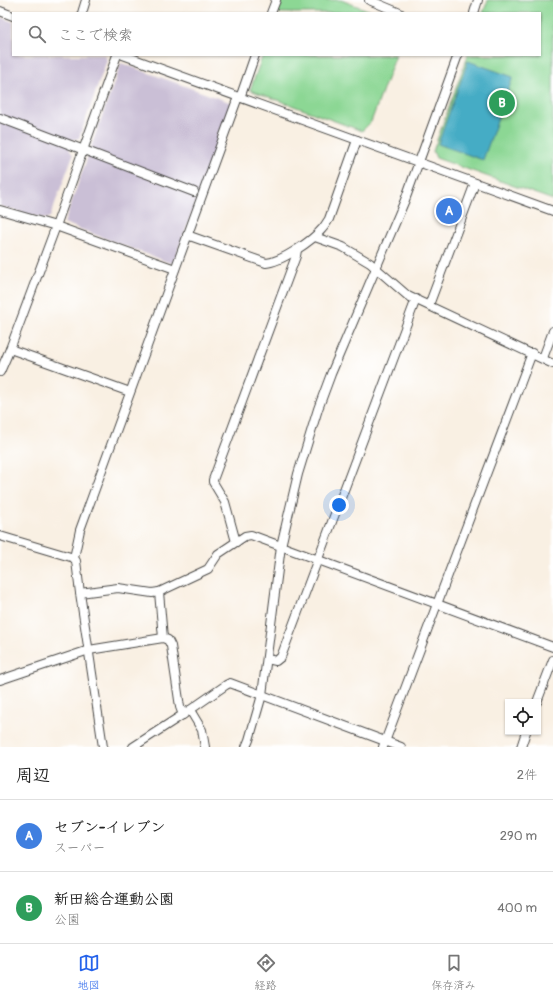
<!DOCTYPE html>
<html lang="ja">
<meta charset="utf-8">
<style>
body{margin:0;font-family:Pangolin,"Klee One",sans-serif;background:#f2f2f2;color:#222}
.controls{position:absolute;right:12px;bottom:12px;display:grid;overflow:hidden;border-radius:0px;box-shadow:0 1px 3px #0004}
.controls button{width:36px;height:36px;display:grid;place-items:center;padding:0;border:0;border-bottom:1px solid #e0e0e0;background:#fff;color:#222;font:20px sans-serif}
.you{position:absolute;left:339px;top:505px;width:14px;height:14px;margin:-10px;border:3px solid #fff;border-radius:50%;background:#1a73e8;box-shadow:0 0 0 6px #1a73e833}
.badge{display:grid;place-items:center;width:26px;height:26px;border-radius:50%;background:#2563eb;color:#fff;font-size:13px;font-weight:700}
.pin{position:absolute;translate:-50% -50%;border:2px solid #fff;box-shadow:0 1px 4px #0006}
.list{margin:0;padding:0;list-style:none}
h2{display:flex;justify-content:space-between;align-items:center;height:52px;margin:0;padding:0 16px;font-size:17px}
h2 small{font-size:13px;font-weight:400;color:#767676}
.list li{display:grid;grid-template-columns:26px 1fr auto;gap:12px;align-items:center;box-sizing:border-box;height:72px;padding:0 16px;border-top:1px solid #e0e0e0}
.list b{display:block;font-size:15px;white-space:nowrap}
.list p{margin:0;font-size:13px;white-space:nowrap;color:#767676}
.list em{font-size:13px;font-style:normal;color:#767676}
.icon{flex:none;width:22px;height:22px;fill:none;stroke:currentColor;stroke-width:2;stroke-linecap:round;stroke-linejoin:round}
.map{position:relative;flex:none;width:553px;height:747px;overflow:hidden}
.search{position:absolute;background:#fff;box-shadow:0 1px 3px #0004;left:12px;right:12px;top:12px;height:44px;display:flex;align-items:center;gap:10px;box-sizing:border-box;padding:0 14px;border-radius:0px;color:#767676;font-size:15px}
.sheet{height:196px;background:#fff}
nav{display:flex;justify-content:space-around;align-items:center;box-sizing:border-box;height:56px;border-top:1px solid #e0e0e0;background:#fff;font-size:11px;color:#767676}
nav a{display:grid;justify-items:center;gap:2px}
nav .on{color:#2563eb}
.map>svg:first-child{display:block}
</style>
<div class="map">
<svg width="553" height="747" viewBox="0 0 553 747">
<rect width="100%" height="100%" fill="#fff"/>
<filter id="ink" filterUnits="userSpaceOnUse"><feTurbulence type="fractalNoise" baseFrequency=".025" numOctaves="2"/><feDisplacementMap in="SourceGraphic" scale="8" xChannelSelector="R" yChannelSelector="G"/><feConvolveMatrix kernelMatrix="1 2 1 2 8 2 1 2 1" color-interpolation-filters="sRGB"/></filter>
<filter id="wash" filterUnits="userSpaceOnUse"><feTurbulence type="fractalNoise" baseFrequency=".012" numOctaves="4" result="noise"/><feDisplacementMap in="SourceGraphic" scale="16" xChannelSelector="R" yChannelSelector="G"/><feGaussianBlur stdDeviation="0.9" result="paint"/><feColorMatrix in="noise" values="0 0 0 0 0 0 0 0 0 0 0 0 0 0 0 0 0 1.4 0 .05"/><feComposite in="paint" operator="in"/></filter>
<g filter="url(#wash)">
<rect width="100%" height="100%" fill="#f9f0e3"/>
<!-- industrial -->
<g fill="#cabfd6">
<polygon points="0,17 13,22 13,55 104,55 105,56 107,60 79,138 72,140 69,149 73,155 50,217 45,219 0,206"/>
<polygon points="121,63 232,103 173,264 64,223"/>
</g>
<!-- green -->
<g fill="#8cd794" stroke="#5c8160">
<polygon points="282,0 341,0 376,13 278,13"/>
<polygon points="488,0 553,0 553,200 436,158 433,151 468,55 540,55 540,13 483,13"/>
<polygon points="263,55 396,55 371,122 362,131 250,90"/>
</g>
<!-- water -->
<polygon fill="#45acc5" stroke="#386c78" points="468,61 513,77 483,160 438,144"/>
</g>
<g filter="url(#ink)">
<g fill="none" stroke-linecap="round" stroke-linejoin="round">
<defs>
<g id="minor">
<polyline points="369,0 400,13"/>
<polyline points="0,11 13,16"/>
<polyline points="82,13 86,0"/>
<polyline points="271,13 276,0"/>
<polyline points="474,13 478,0"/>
<polyline points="123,55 553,211"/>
<polyline points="240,98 255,55"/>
<polyline points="0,118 194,192"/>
<polyline points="0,210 56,226 175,269"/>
<path d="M187,235L266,263C281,262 312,241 322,229C325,226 327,222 329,219L357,140"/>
<polyline points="315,237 343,247 370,263 408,296 553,364"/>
<polyline points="429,305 475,183"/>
<polyline points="10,349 130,392"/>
<polyline points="543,358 553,331"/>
<polyline points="0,372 10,349 56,226 117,55"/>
<polyline points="0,536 74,558"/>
<polyline points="236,542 225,502 213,482 213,480 296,256 297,250"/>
<polyline points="159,592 163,638"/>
<polyline points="80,593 118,588 152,593 159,592 208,569 218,554 245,536 251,535 553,647"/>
<polyline points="267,659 276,661 281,657 416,299"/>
<polyline points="0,680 89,650 163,638 168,640 171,646 180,707 183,715"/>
<polyline points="537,702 553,660"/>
<polyline points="190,710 202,730 205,747"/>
<polyline points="103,747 80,593 76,561 74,558 80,530 238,97"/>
<polyline points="133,747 190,710 226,685 230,683 401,747"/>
<polyline points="246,747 249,740 262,695 281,546 298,474 318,409 331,374 405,200 458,55"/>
<polyline points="383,747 532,353"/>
<polyline points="521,747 526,732"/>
</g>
</defs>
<!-- minor casing -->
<use href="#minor" stroke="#4a4947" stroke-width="10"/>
<!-- minor -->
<use href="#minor" stroke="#fff" stroke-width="8"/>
</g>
</g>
</svg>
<div class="controls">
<button><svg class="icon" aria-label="locate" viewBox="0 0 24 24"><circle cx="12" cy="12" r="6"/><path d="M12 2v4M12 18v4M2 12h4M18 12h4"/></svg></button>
</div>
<div class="you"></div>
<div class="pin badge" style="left:449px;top:211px;background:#3f7fe0">A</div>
<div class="pin badge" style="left:502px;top:103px;background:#2e9e5b">B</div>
<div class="search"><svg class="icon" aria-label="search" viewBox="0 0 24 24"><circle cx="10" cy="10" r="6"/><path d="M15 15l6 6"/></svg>ここで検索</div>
</div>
<section class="sheet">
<h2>周辺<small>2件</small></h2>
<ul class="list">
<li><span class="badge" style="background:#3f7fe0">A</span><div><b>セブン-イレブン</b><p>スーパー</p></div><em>290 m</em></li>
<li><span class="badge" style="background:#2e9e5b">B</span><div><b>新田総合運動公園</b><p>公園</p></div><em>400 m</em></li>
</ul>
</section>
<nav>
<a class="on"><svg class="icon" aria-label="map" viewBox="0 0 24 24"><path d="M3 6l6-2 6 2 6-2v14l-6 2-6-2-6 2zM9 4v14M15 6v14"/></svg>地図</a>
<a><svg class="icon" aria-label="directions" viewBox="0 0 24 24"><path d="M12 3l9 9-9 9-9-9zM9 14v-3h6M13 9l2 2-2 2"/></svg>経路</a>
<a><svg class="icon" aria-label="saved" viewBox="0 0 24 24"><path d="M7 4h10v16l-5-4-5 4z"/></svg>保存済み</a>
</nav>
